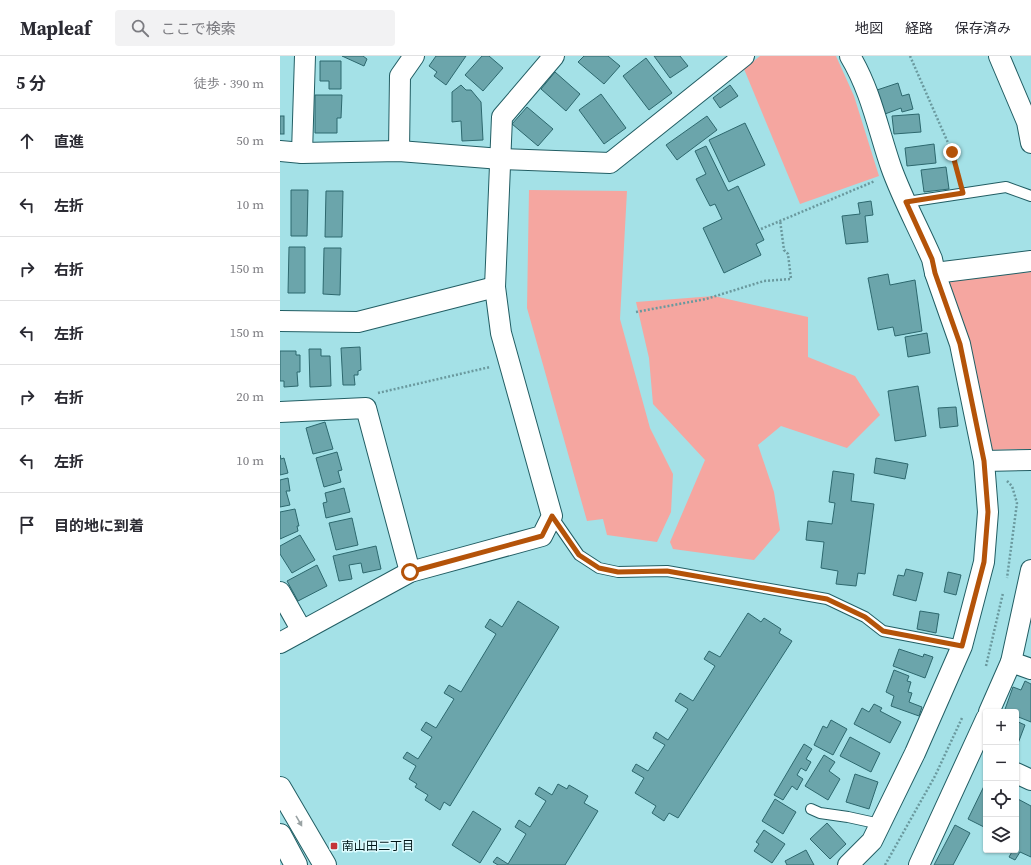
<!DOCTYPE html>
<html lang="ja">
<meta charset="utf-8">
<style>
body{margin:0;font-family:"Source Serif 4","Noto Sans JP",serif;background:#f2f2f3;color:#2b2b33}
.controls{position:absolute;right:12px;bottom:12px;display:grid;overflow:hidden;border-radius:4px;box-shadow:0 1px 3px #0004}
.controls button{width:36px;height:36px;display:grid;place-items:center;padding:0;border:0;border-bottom:1px solid #e1e1e2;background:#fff;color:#2b2b33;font:20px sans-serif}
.stop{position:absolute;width:12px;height:12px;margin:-9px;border:3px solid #b45309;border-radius:50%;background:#fff}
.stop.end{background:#b45309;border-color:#fff;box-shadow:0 1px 4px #0008}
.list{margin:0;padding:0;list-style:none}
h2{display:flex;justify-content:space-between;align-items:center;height:52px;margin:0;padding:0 16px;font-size:17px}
h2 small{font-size:13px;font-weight:400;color:#7c7c81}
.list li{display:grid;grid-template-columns:26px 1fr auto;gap:12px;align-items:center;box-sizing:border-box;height:64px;padding:0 16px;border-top:1px solid #e1e1e2}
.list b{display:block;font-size:15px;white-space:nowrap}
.list em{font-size:13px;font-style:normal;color:#7c7c81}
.icon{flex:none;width:22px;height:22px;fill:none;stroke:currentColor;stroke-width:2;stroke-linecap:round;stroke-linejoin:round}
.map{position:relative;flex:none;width:751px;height:809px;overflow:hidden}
header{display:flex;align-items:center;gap:24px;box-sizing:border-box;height:56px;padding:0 20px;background:#fff;border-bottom:1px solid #e1e1e2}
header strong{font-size:19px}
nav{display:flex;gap:22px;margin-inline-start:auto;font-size:14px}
.search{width:280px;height:36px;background:#f2f2f3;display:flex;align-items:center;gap:10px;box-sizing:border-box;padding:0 14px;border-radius:4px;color:#7c7c81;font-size:15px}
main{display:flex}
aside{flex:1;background:#fff}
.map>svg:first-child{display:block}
</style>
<header>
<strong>Mapleaf</strong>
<div class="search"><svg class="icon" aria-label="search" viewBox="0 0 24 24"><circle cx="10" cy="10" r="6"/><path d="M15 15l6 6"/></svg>ここで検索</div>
<nav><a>地図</a><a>経路</a><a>保存済み</a></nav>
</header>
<main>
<aside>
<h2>5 分<small>徒歩 · 390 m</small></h2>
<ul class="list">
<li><svg class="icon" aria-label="ahead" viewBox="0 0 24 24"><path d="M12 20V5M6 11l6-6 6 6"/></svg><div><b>直進</b></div><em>50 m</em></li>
<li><svg class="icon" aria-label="left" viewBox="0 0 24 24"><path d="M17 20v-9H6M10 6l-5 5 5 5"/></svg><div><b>左折</b></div><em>10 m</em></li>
<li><svg class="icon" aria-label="right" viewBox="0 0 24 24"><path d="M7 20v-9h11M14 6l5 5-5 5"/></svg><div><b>右折</b></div><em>150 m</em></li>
<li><svg class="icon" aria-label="left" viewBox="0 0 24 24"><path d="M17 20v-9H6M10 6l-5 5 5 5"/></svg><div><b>左折</b></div><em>150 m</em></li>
<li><svg class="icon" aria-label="right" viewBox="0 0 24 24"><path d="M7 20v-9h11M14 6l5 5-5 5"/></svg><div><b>右折</b></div><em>20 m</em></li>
<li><svg class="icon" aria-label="left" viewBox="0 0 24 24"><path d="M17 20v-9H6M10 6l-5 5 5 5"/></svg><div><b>左折</b></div><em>10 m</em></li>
<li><svg class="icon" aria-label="arrive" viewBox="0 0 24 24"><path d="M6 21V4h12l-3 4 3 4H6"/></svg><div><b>目的地に到着</b></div></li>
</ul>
</aside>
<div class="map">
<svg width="751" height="809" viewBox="0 0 751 809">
<rect width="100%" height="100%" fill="#a4e1e7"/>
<!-- green -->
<g fill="#f5a6a0">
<polygon points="480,0 556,0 574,40 599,120 520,148 464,13"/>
<polygon points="249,134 347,135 340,263 370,372 393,418 391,456 377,486 327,479 323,463 307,465 247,252"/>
<polygon points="751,216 751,393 708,394 667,224"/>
<polygon points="434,240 528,261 528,301 575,320 600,359 567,392 501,370 478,389 494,436 500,474 474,504 393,493 390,486 425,404 373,348 369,302 356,246"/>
</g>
<!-- building -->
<g fill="#6ba5ab" stroke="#2d686e">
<polygon points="62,0 83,0 87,3 84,10"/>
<polygon points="156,0 186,0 166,29 154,20 157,16 149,10"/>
<polygon points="202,0 209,0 223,12 203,35 185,19"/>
<polygon points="304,0 328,0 340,10 324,28 298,6"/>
<polygon points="374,0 400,0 408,10 390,22"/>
<polygon points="366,2 392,37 369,54 343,20"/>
<polygon points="40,5 61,5 61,33 49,33 49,25 40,25"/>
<polygon points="275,16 300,38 286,55 261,33"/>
<polygon points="618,27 622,40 629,38 633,53 622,56 621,52 605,58 597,34"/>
<polygon points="181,29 186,34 191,34 201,46 203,84 182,85 181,65 172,66 172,36"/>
<polygon points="450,29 458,40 440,52 433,42"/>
<polygon points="321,38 346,72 324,88 299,54"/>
<polygon points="35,39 62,39 61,62 57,62 57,77 35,77"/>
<polygon points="247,51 273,73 258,90 232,68"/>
<polygon points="639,58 641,76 614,78 612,60"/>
<rect x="0" y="60" width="4" height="18"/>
<polygon points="427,60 437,74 397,104 386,89"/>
<polygon points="465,67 485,109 449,126 429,84"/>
<polygon points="654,88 656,107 627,110 625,92"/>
<polygon points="426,90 448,135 458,130 484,184 476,188 481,199 444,217 423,172 442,163 435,148 430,150 416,123 426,118 415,95"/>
<polygon points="666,111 669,133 644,136 641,114"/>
<polygon points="11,134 28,134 27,180 11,180"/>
<polygon points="46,135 63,135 62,181 45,181"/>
<polygon points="591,145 593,159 585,160 588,186 566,188 562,160 580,158 578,147"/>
<polygon points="9,191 25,191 25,237 8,237"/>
<polygon points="44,192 61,192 60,239 43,238"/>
<polygon points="608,218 610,229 635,224 642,275 615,280 613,271 598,274 588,222"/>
<polygon points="647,277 650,297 628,301 625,281"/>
<polygon points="80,291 81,314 78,315 78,319 74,319 75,329 63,329 61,292"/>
<polygon points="29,293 41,293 41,300 50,300 51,330 30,331"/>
<polygon points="0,295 16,295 16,299 20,299 20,316 17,316 18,330 4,331 4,325 0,325"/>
<polygon points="638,330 646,380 615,385 608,335"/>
<polygon points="676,351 678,370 660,372 658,352"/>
<polygon points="45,366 53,393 33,398 26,372"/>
<polygon points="57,396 62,414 58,415 61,426 44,431 36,402"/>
<polygon points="0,399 1,403 4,402 8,417 0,419"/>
<polygon points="596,402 628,408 625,423 594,417"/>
<polygon points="553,415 574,418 571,445 594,448 585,518 578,517 576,530 556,528 558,515 541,512 544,486 526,484 528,465 552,468 555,447 549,446"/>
<polygon points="8,422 10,435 6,435 10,449 0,451 0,424"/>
<polygon points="64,432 70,456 46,462 43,447 47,446 45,437"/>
<polygon points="15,453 19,470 17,470 18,475 0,483 0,456"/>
<polygon points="72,462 78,489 56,494 49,467"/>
<polygon points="20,479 35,504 12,517 0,498 0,490"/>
<polygon points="96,490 101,513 83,517 81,507 69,509 72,523 59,525 53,500"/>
<polygon points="37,509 47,530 18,545 7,525"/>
<polygon points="626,513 643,517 636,545 613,539 618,519 624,520"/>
<polygon points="668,516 681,519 676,539 664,536"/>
<polygon points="238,545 279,571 170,750 164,746 160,754 145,744 148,739 135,731 137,728 129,723 136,710 123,702 127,696 138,703 152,681 141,674 146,666 156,672 174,643 164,637 169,629 181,636 216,578 205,571 210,563 222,571"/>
<polygon points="640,555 659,558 656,577 637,573"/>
<polygon points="468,557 481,566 484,562 501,573 499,577 512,585 398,762 389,757 384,765 372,757 376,750 355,737 364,722 352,715 356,708 368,715 385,689 373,682 376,676 388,684 408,653 395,645 400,637 413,645 435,610 424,603 429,595 440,601"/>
<polygon points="619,593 643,601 644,598 653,601 645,622 613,610"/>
<polygon points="614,614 629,620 627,625 631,626 628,636 632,637 629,646 642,651 639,660 611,650 614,640 606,636"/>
<polygon points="745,625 751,628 751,666 736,660 736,656 724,656 733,631 741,634"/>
<polygon points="594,648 602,652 600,655 621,666 610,687 574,668 582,652 589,656"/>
<polygon points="551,664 567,673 553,699 534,689 543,670 547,672"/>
<polygon points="736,665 745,669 737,690 736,689"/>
<polygon points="570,681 600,697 591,716 560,700"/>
<polygon points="524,688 532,693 526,703 531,706 526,715 521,712 517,719 523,723 517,734 512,730 503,744 494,739"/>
<polygon points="544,699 555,706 549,715 560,723 548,744 525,730"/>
<polygon points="575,718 598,726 589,753 566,746"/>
<polygon points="706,726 706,772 688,763"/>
<polygon points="278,728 287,733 289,729 308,740 304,747 318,755 285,809 218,809 213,806 217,801 228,808 246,778 235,771 239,764 250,771 266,745 255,738 259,731 272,739"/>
<polygon points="736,742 751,750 751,801 740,796 735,804 729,801 733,794 736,794"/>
<polygon points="495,743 516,756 503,778 482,765"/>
<polygon points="193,755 221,773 200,807 172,789"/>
<polygon points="547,767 566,788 550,803 530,783"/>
<polygon points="675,769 690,777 673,809 654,809"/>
<polygon points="484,774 505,788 492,807 474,795 479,788 476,786"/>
<polygon points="526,794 534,809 507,809 505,805"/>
</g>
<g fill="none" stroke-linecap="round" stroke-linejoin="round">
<defs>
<g id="lane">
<polyline points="627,146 726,131 751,140"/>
<polyline points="272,460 299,499 319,512 338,516 387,515 547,543 585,561 603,575 682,590"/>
<polyline points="531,753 540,757 568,761 600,768"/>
</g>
<g id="street">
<polyline points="719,0 747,66 751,87"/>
<polyline points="0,95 22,97 119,95 221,103 330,107 464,0"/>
<polyline points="119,95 120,20 134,0"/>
<polyline points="22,97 25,0"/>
<polyline points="655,217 751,205"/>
<polyline points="0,265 78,266 215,231"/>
<polyline points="0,356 86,352 130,516"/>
<polyline points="704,405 751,404"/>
<polyline points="0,536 22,575"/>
<polyline points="0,587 130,516 262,480 272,460 221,277 215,231 222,61 274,0"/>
<polyline points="731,606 751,613"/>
<polyline points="709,656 731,606 751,514"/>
<polyline points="736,717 751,724"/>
<path d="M568,809L592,785L635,697L682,590L704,506L708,456L704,405L680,288L655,217L652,203C639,173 622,142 611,111C598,73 591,35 570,0"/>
<polyline points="639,809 706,663"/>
</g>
<g id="secondary">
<polyline points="0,732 45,809"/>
<polyline points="0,779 16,809"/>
</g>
</defs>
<!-- lane casing -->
<use href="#lane" stroke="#225e64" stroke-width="12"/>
<!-- street casing -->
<use href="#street" stroke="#225e64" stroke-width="22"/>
<!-- secondary casing -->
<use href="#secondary" stroke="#225e64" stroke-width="24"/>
<!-- path -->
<g stroke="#6a999e" stroke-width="2.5" stroke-dasharray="2 2" stroke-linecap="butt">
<polyline points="630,0 672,96 679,123"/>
<polyline points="481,173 595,125"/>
<polyline points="356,256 426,243 484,225 511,223 508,198 504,194 500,164"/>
<polyline points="98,337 210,311"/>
<polyline points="727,425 732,430 737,447 727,522"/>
<polyline points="706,610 723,537"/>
<polyline points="605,809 655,720 682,662"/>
</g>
<!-- lane -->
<use href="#lane" stroke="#fff" stroke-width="10"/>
<!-- street -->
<use href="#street" stroke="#fff" stroke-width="20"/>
<!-- secondary -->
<use href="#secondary" stroke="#fff" stroke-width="22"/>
</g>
<!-- one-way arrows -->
<defs><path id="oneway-solid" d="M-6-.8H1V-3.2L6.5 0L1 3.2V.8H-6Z"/></defs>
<use fill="#99a2a3" href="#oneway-solid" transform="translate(19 765) rotate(60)"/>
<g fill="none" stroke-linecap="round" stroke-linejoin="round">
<!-- route -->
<polyline stroke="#b45309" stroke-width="5" points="130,516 262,480 272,460 299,499 319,512 338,516 387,515 547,543 585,561 603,575 682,590 704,506 708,456 704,405 680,288 655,217 652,203 626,146 683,137 672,96"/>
</g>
<!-- markers -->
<rect fill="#c43438" stroke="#defcff" stroke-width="1.5" x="50" y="786" width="8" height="8" rx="2"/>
<g text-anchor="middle" stroke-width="3" stroke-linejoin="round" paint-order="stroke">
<!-- poi labels -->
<g font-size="12" fill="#001618" stroke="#defcff" text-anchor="start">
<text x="62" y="794">南山田二丁目</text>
</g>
</g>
</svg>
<div class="controls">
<button>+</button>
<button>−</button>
<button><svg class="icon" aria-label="locate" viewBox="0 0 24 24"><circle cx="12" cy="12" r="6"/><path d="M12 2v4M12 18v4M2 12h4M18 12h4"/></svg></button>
<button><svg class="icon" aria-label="layers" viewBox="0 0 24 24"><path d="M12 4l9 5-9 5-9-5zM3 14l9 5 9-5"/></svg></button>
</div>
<div class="stop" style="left:130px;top:516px"></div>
<div class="stop end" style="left:672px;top:96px"></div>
</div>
</main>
